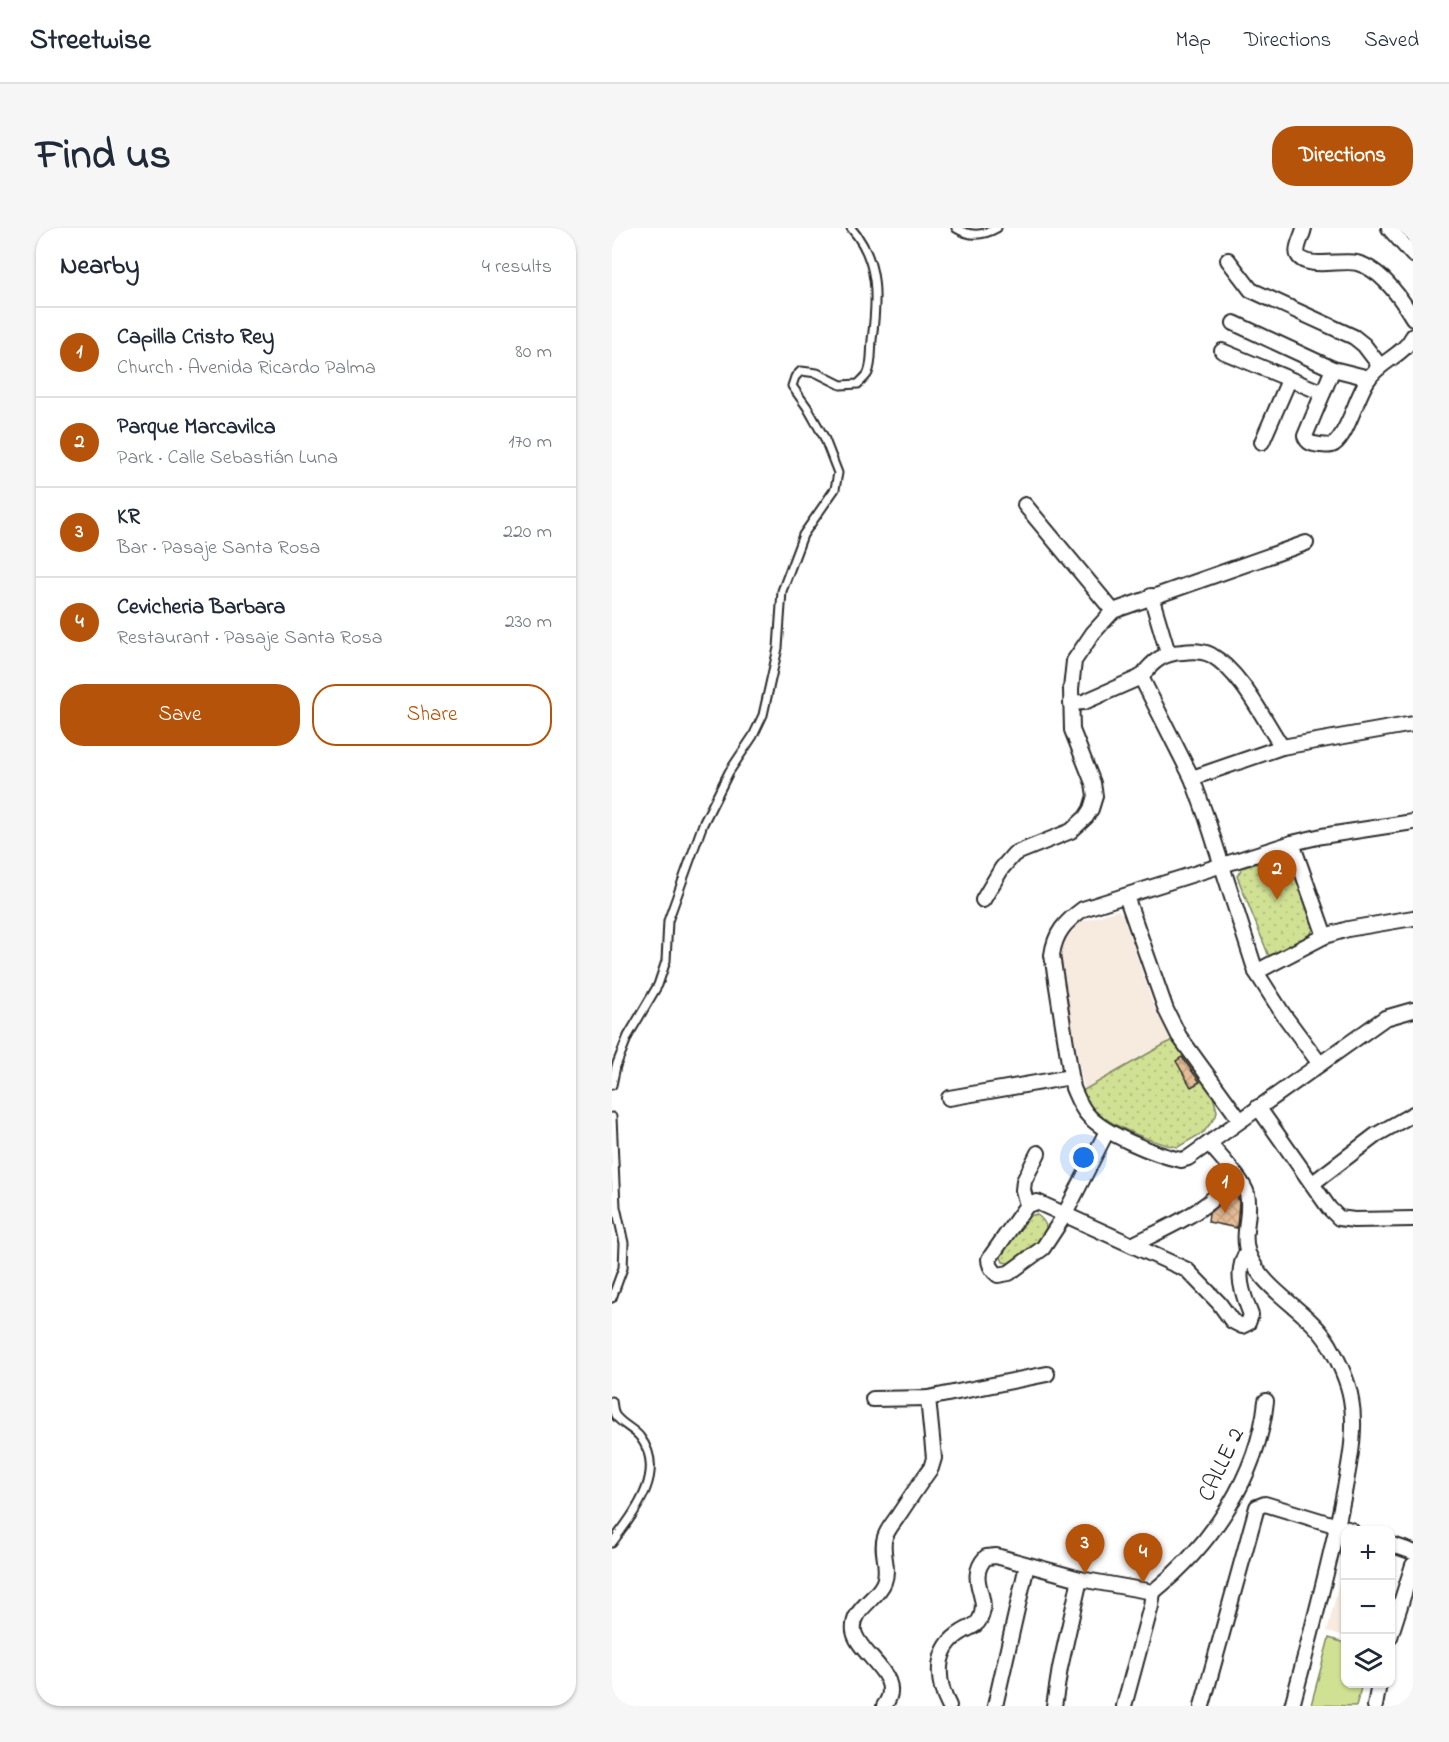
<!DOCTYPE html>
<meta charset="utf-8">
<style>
body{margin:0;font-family:"Indie Flower",sans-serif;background:#f6f6f7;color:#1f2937}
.controls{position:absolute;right:18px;bottom:18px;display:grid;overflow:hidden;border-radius:12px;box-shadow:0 2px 4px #0004}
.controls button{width:54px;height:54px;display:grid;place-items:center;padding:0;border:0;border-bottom:2px solid #e0e1e3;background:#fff;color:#1f2937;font:30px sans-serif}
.you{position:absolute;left:472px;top:930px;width:21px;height:21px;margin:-15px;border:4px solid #fff;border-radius:50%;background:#1a73e8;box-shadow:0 0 0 9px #1a73e833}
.badge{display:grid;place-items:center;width:39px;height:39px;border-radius:50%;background:#b45309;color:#fff;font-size:20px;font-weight:700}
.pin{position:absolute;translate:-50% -50px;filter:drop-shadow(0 2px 3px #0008)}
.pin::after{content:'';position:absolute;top:32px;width:21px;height:18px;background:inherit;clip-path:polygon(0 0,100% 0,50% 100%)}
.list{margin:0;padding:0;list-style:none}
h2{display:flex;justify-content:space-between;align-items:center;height:78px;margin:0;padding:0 24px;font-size:26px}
h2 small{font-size:20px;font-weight:400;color:#747a83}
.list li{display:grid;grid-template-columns:39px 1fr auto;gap:18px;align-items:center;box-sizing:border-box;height:90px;padding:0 24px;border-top:2px solid #e0e1e3}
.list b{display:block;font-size:22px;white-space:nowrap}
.list p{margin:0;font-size:20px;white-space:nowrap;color:#747a83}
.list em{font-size:20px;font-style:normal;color:#747a83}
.actions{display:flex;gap:12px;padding:18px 24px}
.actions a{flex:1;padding:14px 0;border:2px solid #b45309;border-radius:24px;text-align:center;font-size:21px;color:#b45309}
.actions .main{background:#b45309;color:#fff}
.icon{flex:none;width:33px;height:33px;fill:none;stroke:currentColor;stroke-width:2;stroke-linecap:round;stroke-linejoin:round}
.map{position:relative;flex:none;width:801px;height:1478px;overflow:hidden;border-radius:24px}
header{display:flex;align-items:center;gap:36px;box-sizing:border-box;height:84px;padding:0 30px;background:#fff;border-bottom:2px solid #e0e1e3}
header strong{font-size:28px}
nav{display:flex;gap:33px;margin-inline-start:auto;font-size:21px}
.intro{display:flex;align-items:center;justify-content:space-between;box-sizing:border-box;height:144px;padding:0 36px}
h1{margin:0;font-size:42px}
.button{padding:15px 27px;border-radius:24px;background:#b45309;color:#fff;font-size:21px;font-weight:700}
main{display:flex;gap:36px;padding:0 36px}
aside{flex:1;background:#fff;border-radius:24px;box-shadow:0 2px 4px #0004}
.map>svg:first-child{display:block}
</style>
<header>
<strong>Streetwise</strong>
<nav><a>Map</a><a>Directions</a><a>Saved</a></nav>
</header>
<div class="intro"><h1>Find us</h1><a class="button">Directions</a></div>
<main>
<aside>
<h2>Nearby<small>4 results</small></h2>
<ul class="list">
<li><span class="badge">1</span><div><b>Capilla Cristo Rey</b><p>Church · Avenida Ricardo Palma</p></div><em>80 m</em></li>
<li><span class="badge">2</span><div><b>Parque Marcavilca</b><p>Park · Calle Sebastián Luna</p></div><em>170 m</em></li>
<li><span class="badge">3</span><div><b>KR</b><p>Bar · Pasaje Santa Rosa</p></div><em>220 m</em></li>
<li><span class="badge">4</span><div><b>Cevicheria Barbara</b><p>Restaurant · Pasaje Santa Rosa</p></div><em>230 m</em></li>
</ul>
<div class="actions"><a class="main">Save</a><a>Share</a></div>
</aside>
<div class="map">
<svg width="801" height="1478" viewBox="0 0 801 1478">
<defs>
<pattern id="park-dots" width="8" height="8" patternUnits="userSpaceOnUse" patternTransform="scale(1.5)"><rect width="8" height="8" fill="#d1e194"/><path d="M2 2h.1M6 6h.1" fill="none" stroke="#b4c180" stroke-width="1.8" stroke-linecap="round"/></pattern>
<pattern id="building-cross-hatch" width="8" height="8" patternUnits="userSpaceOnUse" patternTransform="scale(1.5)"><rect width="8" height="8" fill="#e5bc96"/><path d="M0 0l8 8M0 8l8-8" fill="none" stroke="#c5a281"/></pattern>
</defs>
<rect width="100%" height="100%" fill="#fff"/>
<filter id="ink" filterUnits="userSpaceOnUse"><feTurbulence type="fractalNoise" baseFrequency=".0167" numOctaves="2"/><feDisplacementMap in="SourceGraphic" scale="12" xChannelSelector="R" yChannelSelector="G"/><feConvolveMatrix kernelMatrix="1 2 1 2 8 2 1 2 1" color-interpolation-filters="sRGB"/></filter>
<g filter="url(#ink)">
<!-- built -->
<g fill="#f7ebe0">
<polygon points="506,682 511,688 543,782 560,812 472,862 448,730 453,713 468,694"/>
<polygon points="733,1331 733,1408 715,1403"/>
</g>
<!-- green -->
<polygon fill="#d1e194" stroke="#7e8660" stroke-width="1.5" points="717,1410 733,1415 734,1456 750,1456 744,1478 699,1477"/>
<!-- park -->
<g fill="url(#park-dots)" stroke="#7e8660" stroke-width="1.5">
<polygon points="673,627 677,628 681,633 703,697 699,705 663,731 658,731 625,648 630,640"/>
<path d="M560,812L601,868L605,883L604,888L592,904L566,919C546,917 503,899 487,886C478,880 474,873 470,863Z"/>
<path d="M424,986C452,1005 416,1025 401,1036L391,1034L388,1027L415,989Z"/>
</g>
<!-- building -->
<g fill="url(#building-cross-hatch)" stroke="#2b2b2b" stroke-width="1.5">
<polygon points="570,829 588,854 579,859 564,833"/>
<polygon points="623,961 627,974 625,1000 596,994 597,985"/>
</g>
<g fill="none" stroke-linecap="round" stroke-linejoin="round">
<defs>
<g id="service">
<path d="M344,0C358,9 371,8 385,0"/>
<path d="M0,857L4,838L16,808L46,757L54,733L56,693L91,596L117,544L141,508L151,487L166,420L170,363L191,307L223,261L226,245L212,209L195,179L180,158L183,149L189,143L205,145L229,157L246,156C249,153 254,149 256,145C260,136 259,122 260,112C265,72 268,33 239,0"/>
<polyline points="0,889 4,979 12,1015 11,1040 0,1070"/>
<path d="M0,1173C1,1177 1,1183 3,1187C9,1196 22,1201 28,1209C56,1245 21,1286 0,1315"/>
</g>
<g id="minor">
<path d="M692,0C691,7 683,20 686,27C693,42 732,31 745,35C769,41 789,70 801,90"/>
<polyline points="777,0 801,27"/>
<polyline points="616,32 639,62 742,109 752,117 768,138"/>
<polyline points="622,95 721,141 757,150"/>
<polyline points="610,123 711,165"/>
<path d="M721,141L693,208C696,216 701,216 708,217C713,217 718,219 722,216C736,206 745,166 757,150C769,133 792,127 801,108"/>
<polyline points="650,214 677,152"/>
<polyline points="413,277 501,383"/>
<polyline points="539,368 556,425"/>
<polyline points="529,449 580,550 595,591 644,744 671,786 708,836"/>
<path d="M529,449C541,433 551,425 571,424C579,423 591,423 599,427C629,444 651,490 670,519"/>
<polyline points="459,475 472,474 529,449"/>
<polyline points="580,550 670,519 801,496"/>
<path d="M801,594L710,608L680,615L471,681C453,694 443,705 440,727L461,860C465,869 468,878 475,886C490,905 544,927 569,932L576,930L773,790L801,782"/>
<polyline points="680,615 713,708"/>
<polyline points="514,668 554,782 567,808 628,892"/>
<polyline points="371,672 390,640 402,626 459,603 474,589 479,581 483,568 481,555 460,502 459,461 462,433 481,405 501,383 694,315"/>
<polyline points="644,744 713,708 736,701 801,690"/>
<polyline points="337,870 459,849"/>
<polyline points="646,879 717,980 727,990 742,992 801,991"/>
<path d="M597,915C607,928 631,952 635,966C640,985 629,1006 636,1025C652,1065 696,1081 717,1116C726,1132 736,1152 739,1171C745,1203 737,1238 731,1270C717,1340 698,1409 680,1478"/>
<path d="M426,925L412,953L411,962L415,977L377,1031C377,1038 381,1043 386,1047L397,1045L431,1020L452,988L495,903"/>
<polyline points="701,955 764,907 801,886"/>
<path d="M415,977L425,974L575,1042L607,1075L620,1093L630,1098L636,1095L639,1087C631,1067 622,1044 635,1024"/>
<path d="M520,1017C556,999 600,982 622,947"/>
<polyline points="261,1171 316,1170 435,1146"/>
<polyline points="778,1316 801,1324"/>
<path d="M541,1364C599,1317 646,1249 654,1173"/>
<polyline points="778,1409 801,1337"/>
<path d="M272,1478C295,1449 246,1427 242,1403C239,1381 265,1372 272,1354C278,1339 268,1323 273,1309C276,1300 283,1293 288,1285C298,1270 308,1255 319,1240L322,1230L316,1170"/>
<path d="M337,1478C324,1453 322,1420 350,1404C357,1399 364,1399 368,1391C379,1368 353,1352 374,1329L384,1328L468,1351L541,1364"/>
<polyline points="383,1478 415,1337"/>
<polyline points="442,1478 448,1440 468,1351"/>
<polyline points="512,1478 539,1378 541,1364"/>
<polyline points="590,1478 645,1279 653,1276 739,1302"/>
<polyline points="763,1478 767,1456"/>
</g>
</defs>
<!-- service casing -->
<use href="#service" stroke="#2b2b2b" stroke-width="11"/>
<!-- minor casing -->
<use href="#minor" stroke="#2b2b2b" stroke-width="18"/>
<!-- service -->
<use href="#service" stroke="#fff" stroke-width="7"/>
<!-- minor -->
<use href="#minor" stroke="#fff" stroke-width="14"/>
</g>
</g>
<g text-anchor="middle" stroke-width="4.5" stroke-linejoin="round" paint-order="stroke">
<!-- street labels -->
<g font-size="24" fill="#2b2b2b" stroke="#fff">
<text transform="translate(608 1236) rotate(-65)" y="8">CALLE 2</text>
</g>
</g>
</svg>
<div class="controls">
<button>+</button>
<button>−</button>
<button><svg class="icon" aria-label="layers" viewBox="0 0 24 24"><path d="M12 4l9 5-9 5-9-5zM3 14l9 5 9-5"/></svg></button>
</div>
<div class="you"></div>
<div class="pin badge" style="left:613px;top:985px">1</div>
<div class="pin badge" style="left:665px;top:672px">2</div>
<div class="pin badge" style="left:473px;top:1346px">3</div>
<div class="pin badge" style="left:531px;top:1355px">4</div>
</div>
</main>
